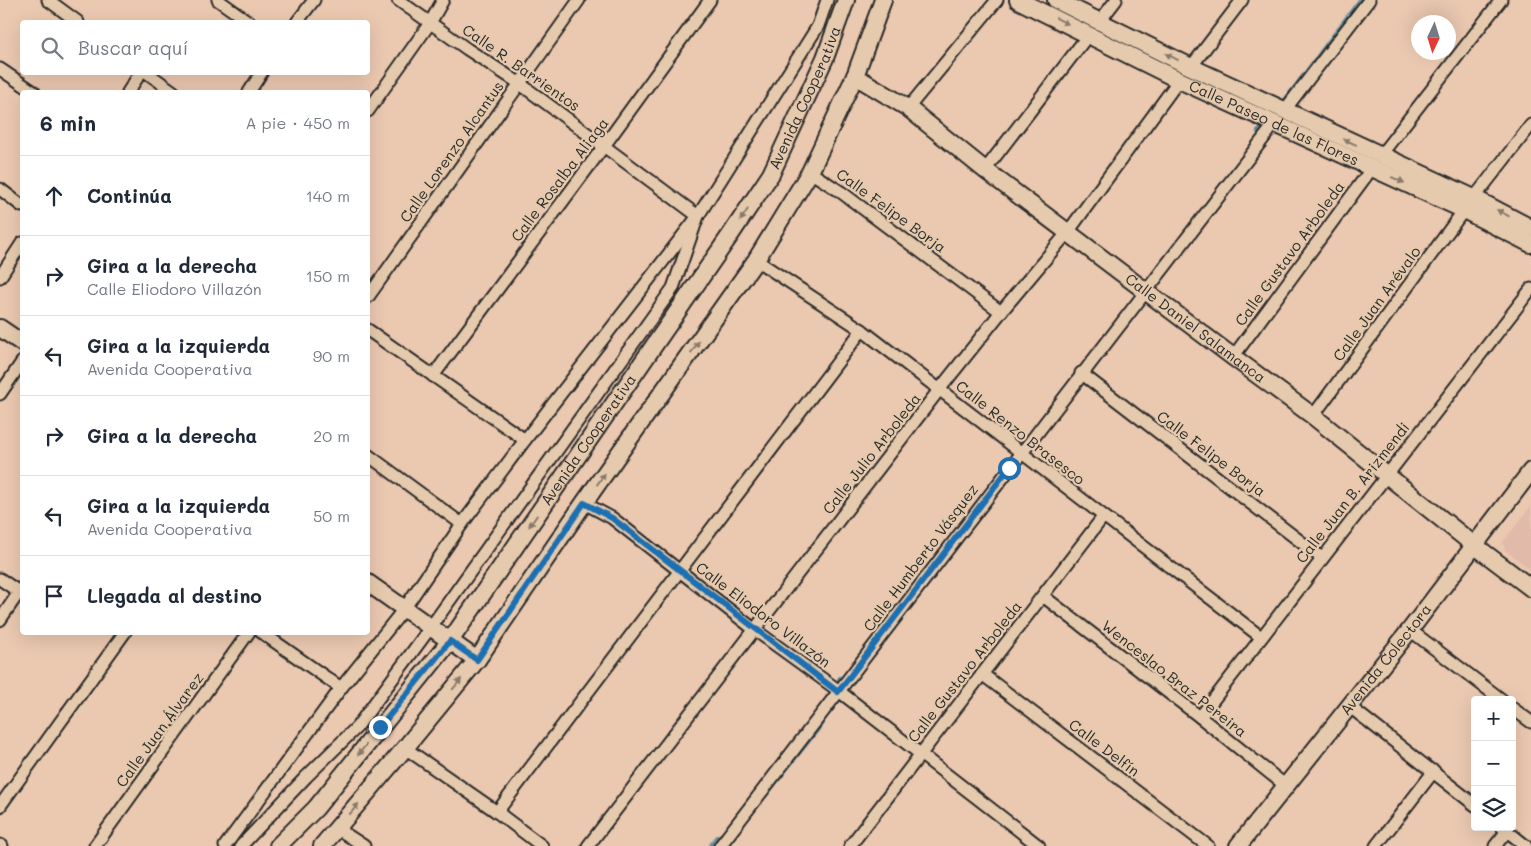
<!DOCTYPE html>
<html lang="es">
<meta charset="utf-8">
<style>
body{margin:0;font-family:Mali,sans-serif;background:#f6f6f7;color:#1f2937}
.controls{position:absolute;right:15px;bottom:15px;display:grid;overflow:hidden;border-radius:5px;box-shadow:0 5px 20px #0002}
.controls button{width:45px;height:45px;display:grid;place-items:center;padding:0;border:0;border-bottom:1px solid #e0e1e3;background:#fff;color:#1f2937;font:25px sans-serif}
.compass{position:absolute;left:1411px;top:15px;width:45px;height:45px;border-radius:50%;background:#fff;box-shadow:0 5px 20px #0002;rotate:184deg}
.stop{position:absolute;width:15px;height:15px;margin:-11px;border:4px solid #1f6fb2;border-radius:50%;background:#fff}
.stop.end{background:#1f6fb2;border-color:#fff;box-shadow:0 1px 5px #0008}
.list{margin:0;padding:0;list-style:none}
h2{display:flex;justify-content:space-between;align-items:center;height:65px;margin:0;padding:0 20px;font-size:21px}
h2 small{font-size:16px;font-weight:400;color:#747a83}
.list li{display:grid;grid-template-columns:32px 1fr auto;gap:15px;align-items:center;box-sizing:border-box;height:80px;padding:0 20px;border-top:1px solid #e0e1e3}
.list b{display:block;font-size:19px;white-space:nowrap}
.list p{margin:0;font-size:16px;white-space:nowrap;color:#747a83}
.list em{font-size:16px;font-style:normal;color:#747a83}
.icon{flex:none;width:28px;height:28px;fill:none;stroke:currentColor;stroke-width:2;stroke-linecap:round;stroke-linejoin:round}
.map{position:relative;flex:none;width:1531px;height:846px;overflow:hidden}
.search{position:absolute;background:#fff;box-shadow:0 5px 20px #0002;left:20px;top:20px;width:350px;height:55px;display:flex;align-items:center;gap:12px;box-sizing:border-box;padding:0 18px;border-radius:5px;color:#747a83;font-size:19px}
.panel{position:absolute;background:#fff;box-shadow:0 5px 20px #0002;left:20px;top:90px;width:350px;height:545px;border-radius:5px}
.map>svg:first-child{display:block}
</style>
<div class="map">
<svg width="1531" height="846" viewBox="0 0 1531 846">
<rect width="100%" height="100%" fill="#ebc8b0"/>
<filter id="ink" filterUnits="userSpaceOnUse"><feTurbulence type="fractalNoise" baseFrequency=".02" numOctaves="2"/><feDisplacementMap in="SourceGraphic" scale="10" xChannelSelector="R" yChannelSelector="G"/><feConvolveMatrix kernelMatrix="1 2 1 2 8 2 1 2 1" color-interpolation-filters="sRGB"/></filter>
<g filter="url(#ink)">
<!-- built -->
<polygon fill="#e1baa9" points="1531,506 1531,570 1505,550 1503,542"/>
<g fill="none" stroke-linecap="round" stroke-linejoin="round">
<!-- stream -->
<g stroke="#638f9d" stroke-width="4.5">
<polyline points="1282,104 1360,0"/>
<polyline points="1258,132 1265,124"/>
<path d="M829,700C830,691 837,686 840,678"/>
<polyline points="765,796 818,729 824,719"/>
<polyline points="710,846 717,837 726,833"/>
</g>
<defs>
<g id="street">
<polyline points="48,0 78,22"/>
<polyline points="218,0 249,22"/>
<polyline points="1100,21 1116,0"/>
<polyline points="297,22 314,0"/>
<polyline points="1191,67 1242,0"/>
<polyline points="0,69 34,92"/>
<polyline points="146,72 174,92"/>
<polyline points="128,92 141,72"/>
<polyline points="249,92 262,72"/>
<polyline points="908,108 997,0"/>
<polyline points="368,111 430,23 443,0"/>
<polyline points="1284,111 1369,0"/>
<polyline points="1380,156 1501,0"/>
<polyline points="985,170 1089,34"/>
<polyline points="810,172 841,192 1001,312"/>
<polyline points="0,189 22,206"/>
<polyline points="1474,198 1531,125"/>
<polyline points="756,260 862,330 1261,637"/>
<polyline points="0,277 22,243"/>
<polyline points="368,297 579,0"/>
<polyline points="368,330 525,440"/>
<polyline points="1233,357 1372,168"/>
<polyline points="1081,373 1322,558"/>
<polyline points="433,376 604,146 710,0"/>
<polyline points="0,394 22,362"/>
<polyline points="1313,416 1464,210"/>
<polyline points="368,455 462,524"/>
<polyline points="584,503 612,518 755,630 835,688 1039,846"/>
<polyline points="0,579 19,592"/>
<polyline points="1043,596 1200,717 1286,786"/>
<polyline points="0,620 22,588"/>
<polyline points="1410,630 1502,700"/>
<polyline points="261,632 341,688"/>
<polyline points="982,674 1208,846"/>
<polyline points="1349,706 1475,805"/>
<polyline points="1512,708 1531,722"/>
<polyline points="1200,717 1531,289"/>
<polyline points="405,748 497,812 542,846"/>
<polyline points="0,806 125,632"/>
<polyline points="497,812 862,330"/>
<polyline points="1502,827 1526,846"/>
<polyline points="338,829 364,846"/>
<polyline points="0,845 2,846"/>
<polyline points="95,846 249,632"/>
<polyline points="225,846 341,688 404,609 462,524 525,440 698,216 818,26 827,0"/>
<polyline points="241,846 306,777 357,727 430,628 673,288 698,216 519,83 467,49 398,0"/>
<polyline points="588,846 939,390 1001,312 1068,232 1179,80"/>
<polyline points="720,846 1276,122"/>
<polyline points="850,846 1103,517"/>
<polyline points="1376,846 1434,771"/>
<polyline points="1495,846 1507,831"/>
</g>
<g id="secondary">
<path id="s1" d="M1018,0L1179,80L1464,210L1531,244"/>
<polyline points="1056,0 1191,67 1474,198 1531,228"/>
<path id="s2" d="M855,76L908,108L985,170L1233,357L1313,416L1474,545L1531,588"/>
<polyline points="0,328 22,343"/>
<polyline points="368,583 477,660"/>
<path id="s3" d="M278,846L316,808L450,641L731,234L771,174L825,58L846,0"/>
<polyline points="322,846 405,748 477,660 584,503 756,260 810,172 855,76 883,0"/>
<path id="s4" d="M1238,846L1410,630L1531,471"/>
</g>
</defs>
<!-- street casing -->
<use href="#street" stroke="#2b2b2b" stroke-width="15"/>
<!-- secondary casing -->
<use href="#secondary" stroke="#2b2b2b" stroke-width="20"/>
<!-- street -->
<use href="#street" stroke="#e6caad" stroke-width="11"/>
<!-- secondary -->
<use href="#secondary" stroke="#e6caad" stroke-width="16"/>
</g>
<!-- one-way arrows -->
<defs><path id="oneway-solid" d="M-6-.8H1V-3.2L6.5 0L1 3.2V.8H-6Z" transform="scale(1.25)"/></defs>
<g fill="#887a6c">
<use href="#oneway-solid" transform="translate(1062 21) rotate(26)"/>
<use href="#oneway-solid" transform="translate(1172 57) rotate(-153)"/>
<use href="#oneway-solid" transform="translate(1350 142) rotate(-155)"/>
<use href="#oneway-solid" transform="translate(1398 180) rotate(24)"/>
<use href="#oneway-solid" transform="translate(1503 213) rotate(-152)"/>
<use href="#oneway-solid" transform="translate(744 215) rotate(123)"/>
<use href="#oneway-solid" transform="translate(695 347) rotate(-55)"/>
<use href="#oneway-solid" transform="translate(601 479) rotate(-55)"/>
<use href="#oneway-solid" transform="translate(533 521) rotate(125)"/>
<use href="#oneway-solid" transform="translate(457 684) rotate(-51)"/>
<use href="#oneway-solid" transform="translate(362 750) rotate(128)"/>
<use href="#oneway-solid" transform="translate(354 809) rotate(-50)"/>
</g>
</g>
<g fill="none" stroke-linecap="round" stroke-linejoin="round" filter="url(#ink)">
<!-- route -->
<polyline stroke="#1f6fb2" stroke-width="6" points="380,727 450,641 477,660 584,503 612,518 838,692 1009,468"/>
</g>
<g text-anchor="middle" stroke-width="4.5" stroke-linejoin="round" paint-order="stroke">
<!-- street labels -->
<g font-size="15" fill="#2b2b2b" stroke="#e6caad">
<text transform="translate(521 68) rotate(35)" y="5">Calle R. Barrientos</text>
<text dy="5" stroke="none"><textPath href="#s3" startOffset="918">Avenida Cooperativa</textPath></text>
<text dy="5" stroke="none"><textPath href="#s1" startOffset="284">Calle Paseo de las Flores</textPath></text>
<text transform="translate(452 152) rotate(-55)" y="5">Calle Lorenzo Alcantus</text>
<text transform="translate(560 180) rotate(-53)" y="5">Calle Rosalba Aliaga</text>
<text transform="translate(891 211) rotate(36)" y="5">Calle Felipe Borja</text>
<text transform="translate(1290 254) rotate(-54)" y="5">Calle Gustavo Arboleda</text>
<text transform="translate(1377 304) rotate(-54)" y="5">Calle Juan Arévalo</text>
<text dy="5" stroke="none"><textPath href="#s2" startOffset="424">Calle Daniel Salamanca</textPath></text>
<text transform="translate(1020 433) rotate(38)" y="5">Calle Renzo Brasesco</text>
<text dy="5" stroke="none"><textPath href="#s3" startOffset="512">Avenida Cooperativa</textPath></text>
<text transform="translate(872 454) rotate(-52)" y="5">Calle Julio Arboleda</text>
<text transform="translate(1211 454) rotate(37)" y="5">Calle Felipe Borja</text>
<text transform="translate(1353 493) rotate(-52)" y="5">Calle Juan B. Arizmendi</text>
<text transform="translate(921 558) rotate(-53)" y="5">Calle Humberto Vásquez</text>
<text transform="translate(763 615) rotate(37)" y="5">Calle Eliodoro Villazón</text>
<text dy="5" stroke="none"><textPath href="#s4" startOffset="238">Avenida Colectora</textPath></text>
<text transform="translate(965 672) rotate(-52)" y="5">Calle Gustavo Arboleda</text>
<text transform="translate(1174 679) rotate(38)" y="5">Wenceslao Braz Pereira</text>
<text transform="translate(160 730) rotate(-54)" y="5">Calle Juan Álvarez</text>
<text transform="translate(1104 748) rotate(37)" y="5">Calle Delfín</text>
</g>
</g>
</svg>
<div class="controls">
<button>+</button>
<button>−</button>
<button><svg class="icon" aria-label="layers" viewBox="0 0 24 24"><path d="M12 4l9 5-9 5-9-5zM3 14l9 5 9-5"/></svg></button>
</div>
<svg class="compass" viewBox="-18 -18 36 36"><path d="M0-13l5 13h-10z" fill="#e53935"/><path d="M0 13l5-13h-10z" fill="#747a83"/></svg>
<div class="stop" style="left:1009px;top:468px"></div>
<div class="stop end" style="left:380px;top:727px"></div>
<div class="search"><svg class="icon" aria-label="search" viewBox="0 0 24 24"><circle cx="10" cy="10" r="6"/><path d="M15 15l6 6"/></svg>Buscar aquí</div>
<section class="panel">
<h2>6 min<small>A pie · 450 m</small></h2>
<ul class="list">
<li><svg class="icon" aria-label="ahead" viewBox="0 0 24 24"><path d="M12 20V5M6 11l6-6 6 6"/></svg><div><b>Continúa</b></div><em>140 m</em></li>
<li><svg class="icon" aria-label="right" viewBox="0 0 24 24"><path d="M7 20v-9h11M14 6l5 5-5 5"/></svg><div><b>Gira a la derecha</b><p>Calle Eliodoro Villazón</p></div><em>150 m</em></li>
<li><svg class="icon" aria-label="left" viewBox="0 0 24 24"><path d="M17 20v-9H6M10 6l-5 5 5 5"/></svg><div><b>Gira a la izquierda</b><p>Avenida Cooperativa</p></div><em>90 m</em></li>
<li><svg class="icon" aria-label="right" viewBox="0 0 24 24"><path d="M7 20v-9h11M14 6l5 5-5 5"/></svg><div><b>Gira a la derecha</b></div><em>20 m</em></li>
<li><svg class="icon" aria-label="left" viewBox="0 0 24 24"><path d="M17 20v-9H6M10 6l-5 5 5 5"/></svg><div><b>Gira a la izquierda</b><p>Avenida Cooperativa</p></div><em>50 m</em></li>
<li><svg class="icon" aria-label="arrive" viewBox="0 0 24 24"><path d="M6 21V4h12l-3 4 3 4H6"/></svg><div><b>Llegada al destino</b></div></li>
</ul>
</section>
</div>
